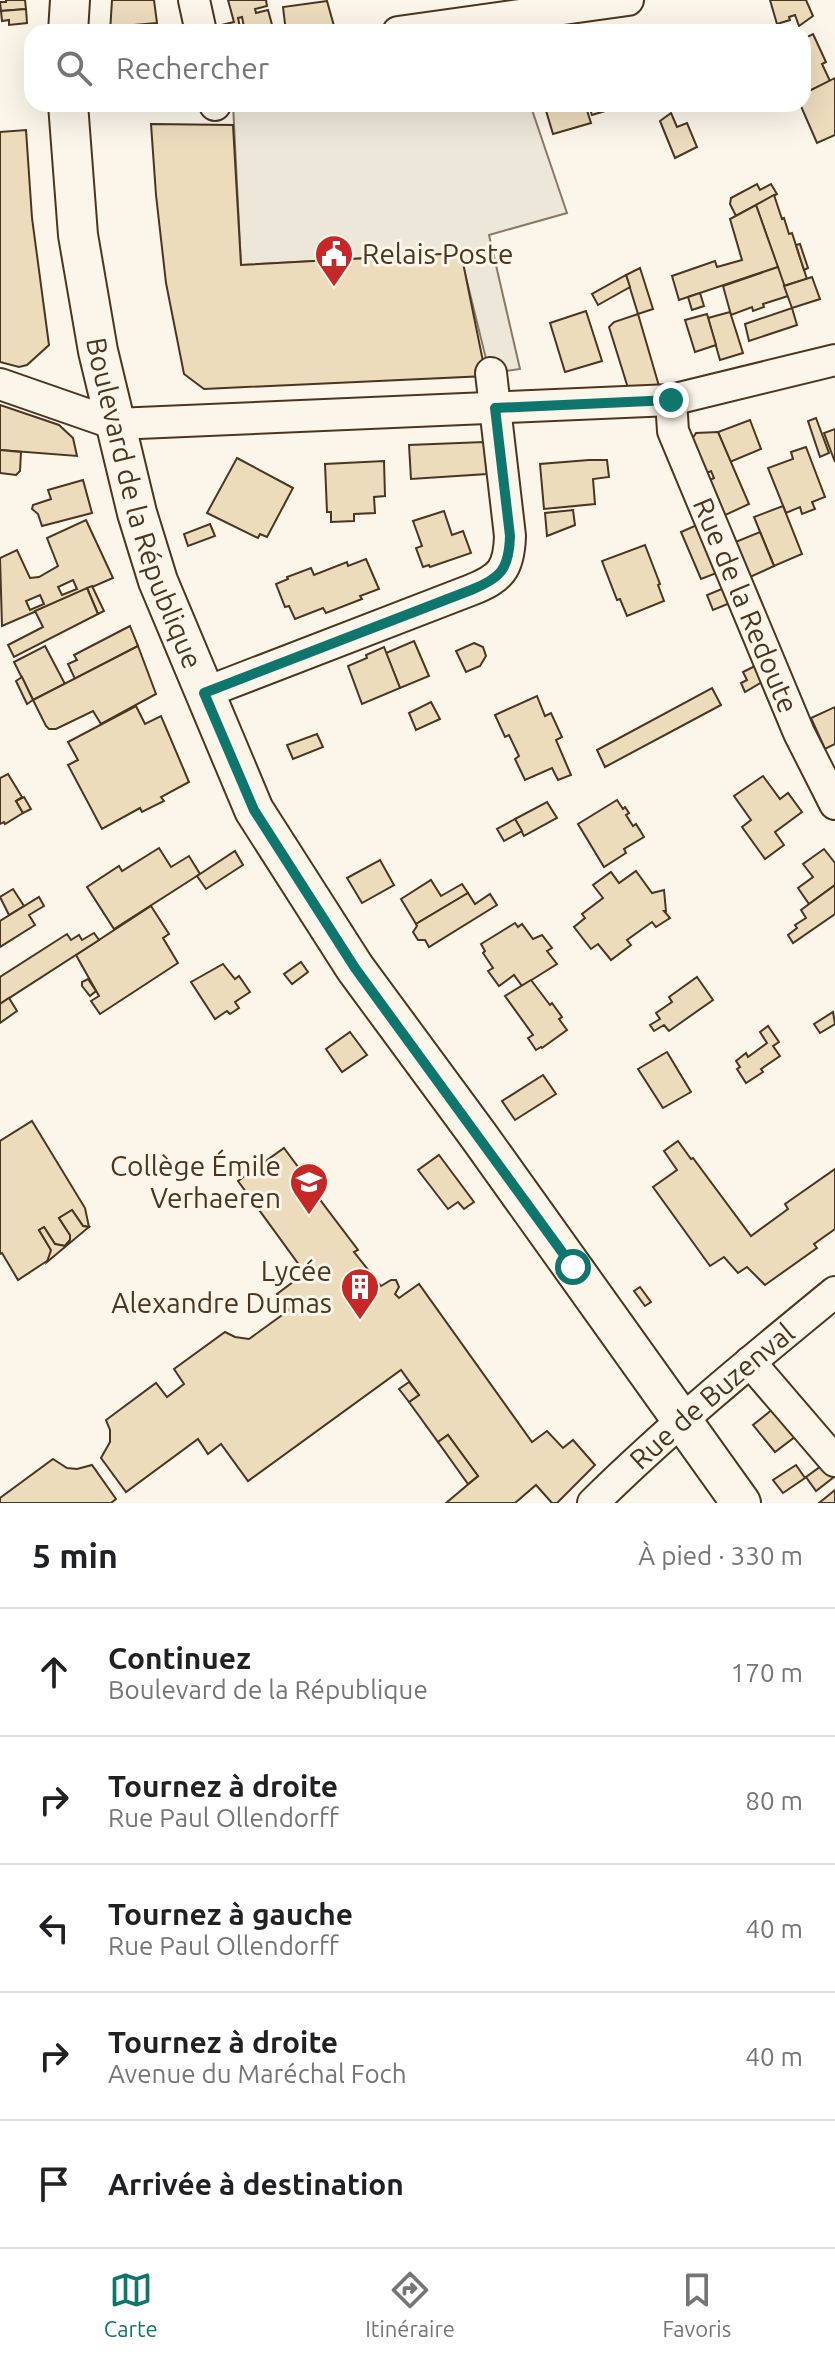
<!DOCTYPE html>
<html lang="fr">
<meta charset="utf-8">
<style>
body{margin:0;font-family:Ubuntu,sans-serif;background:#f2f2f2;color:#202124}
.stop{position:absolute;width:24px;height:24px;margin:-18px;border:6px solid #0f766e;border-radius:50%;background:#fff}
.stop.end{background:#0f766e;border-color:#fff;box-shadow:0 2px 8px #0008}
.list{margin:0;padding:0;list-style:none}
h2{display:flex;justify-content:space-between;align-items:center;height:104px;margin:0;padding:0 32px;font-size:34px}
h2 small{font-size:26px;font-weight:400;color:#757577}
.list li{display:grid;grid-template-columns:52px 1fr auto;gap:24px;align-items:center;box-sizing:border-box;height:128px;padding:0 32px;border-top:2px solid #e0e0e0}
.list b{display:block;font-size:30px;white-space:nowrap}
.list p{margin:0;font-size:26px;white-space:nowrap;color:#757577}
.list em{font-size:26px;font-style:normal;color:#757577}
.icon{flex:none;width:44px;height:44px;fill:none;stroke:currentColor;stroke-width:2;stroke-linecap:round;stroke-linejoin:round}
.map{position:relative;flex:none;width:835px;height:1503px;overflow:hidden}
.search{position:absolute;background:#fff;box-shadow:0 8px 32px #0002;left:24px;right:24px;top:24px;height:88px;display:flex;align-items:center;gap:20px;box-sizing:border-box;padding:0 28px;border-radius:24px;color:#757577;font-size:30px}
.sheet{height:744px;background:#fff}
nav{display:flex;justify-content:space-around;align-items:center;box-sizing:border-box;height:112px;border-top:2px solid #e0e0e0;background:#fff;font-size:22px;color:#757577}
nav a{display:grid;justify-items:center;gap:4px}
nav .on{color:#0f766e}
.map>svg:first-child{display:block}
</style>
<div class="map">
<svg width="835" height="1503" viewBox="0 0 835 1503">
<rect width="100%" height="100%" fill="#fbf6e9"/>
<!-- parking -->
<polygon fill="#ede7d9" stroke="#887966" stroke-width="2" points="233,104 530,104 567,213 489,235 520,369 491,373 488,367 460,253 241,265"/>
<!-- building -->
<g fill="#ecdcbc" stroke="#4a3520" stroke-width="2" fill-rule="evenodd">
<polygon points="6,0 25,0 26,9 1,11 0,2 6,2"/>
<polygon points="112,0 154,0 157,23 135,25 135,32 110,32"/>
<polygon points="228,0 266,0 267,6 255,9 256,13 268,10 274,32 245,32 242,17 238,18 241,32 217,32 214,30 213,27 234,22"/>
<polygon points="770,0 806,0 813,16 799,26 795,15 789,17 790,20 777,24"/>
<polygon points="327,1 334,26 286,32 283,7"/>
<polygon points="26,9 27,23 9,25 9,20 2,21 1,11"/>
<polygon points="813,34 826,62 822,64 830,81 803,94 803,39"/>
<polygon points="835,78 835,135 817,143 800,104 803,104 803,94"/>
<polygon points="110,104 134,104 135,109 110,111"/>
<polygon points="544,104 585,104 591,123 553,134"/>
<polygon points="588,104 628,104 592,115"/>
<polygon points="671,113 677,127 687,123 697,147 675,158 660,121"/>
<polygon points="151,124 233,125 241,265 461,253 486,376 204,389 184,374 166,283 156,195"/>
<polygon points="26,130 32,218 49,345 27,365 19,367 0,362 0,132"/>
<polygon points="757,184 760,190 771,184 777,194 736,216 730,204 731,198"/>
<polygon points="774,195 782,219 784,218 789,234 792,233 807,279 784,286 756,205"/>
<polygon points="756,205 778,267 679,300 672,276 715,261 717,267 742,260 730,219"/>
<polygon points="800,244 808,268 804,270 796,245"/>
<polygon points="778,267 788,296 763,304 764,307 753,311 752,307 731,315 723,286"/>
<polygon points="640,268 653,309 638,314 626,275"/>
<polygon points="626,275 630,287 598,305 592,294"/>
<polygon points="812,277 820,299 792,308 784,286"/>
<polygon points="700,293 704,306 692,310 688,297"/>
<polygon points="792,308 797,325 749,341 745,324"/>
<polygon points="586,311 602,361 565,372 550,323"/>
<polygon points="730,312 743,353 720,360 708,318"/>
<polygon points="638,314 659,386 628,388 609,327 614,322"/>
<polygon points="707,314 716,345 695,352 685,320"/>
<polygon points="0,405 59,425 73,438 77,456 0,450"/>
<polygon points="816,418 829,453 820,457 808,421"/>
<polygon points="750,420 761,449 730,462 718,432"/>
<polygon points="835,429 835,462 824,433"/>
<polygon points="718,432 749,504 721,517 706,482 714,478 711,471 703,475 689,444 696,433"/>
<polygon points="484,442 487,474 411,479 409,445"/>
<polygon points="806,447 825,497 812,502 815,509 802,514 800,507 786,513 768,468 793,459 791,452"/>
<polygon points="0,450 21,452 20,471 16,475 0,473"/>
<polygon points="237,458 293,488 267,537 260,534 258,538 207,513"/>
<polygon points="589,460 607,460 609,477 593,479 595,504 544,509 540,464"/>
<polygon points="384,461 385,496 374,497 375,513 354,514 354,521 331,522 331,512 327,512 325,464"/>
<polygon points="83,480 92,513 42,526 38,514 32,509 33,505 51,499 48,490"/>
<polygon points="783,506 802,554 774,566 754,517"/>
<polygon points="573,510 575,525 547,536 545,513"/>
<polygon points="444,511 452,535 463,531 471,553 430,567 429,565 423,567 416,548 422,546 413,521"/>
<path d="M86,520L113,578L2,626L0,558L17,550L30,578L39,577L58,566L47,538ZM73,580L77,589L62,595L58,587ZM40,595L44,604L30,610L26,601Z"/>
<polygon points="706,521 727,569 701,579 681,532"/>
<polygon points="210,524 215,536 188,546 184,534"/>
<polygon points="760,532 774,566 748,578 733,543"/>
<polygon points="645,545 660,584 658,585 664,601 627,616 620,599 617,600 602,561"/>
<polygon points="366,559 379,589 360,596 362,599 326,613 323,608 295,619 289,606 285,607 276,584 288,579 287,577 311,568 314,575 347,562 348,566"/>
<polygon points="734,584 740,599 713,610 707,595"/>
<polygon points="92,586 104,611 98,614 87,588"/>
<polygon points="87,588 98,614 14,657 8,645 43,627 35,611"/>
<polygon points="130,626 138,646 75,679 68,664 77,660 74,655"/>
<polygon points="414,641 429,676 400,688 386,653"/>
<polygon points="474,643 483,647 486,656 480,666 466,672 456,651"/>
<polygon points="45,646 65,684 33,700 14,662"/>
<polygon points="138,646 156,694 101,724 93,711 56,729 49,729 46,726 33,700"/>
<polygon points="384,647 400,688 362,704 348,666 367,658 366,655"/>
<polygon points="757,665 774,675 745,692 741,683 747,680 743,672"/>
<polygon points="22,677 33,700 27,704 16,681"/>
<polygon points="712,688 721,705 605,767 597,750"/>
<polygon points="537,696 545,716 551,713 562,737 556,740 571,775 558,780 552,768 525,780 515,759 519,756 509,735 505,737 495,715"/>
<polygon points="431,702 440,719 416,730 409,713"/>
<polygon points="136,706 145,724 161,716 189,782 161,797 164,801 142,812 140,808 102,829 68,765 78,760 68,742"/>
<polygon points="835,707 835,744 825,749 811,718"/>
<polygon points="317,734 323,747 293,759 287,745"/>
<polygon points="8,774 22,797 16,801 23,813 5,824 4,822 0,824 0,778"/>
<polygon points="763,776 780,799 788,793 802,812 775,832 784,845 765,859 742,827 751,820 734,796"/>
<polygon points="24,797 31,809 23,813 16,801"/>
<polygon points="617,800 623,809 625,807 629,813 626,815 633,826 636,824 644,837 624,849 626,853 604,867 578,824"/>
<polygon points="547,802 557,818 524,836 515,819"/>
<polygon points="515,819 522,831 504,841 497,829"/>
<polygon points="159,848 171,867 189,856 200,874 114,929 87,887 119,866 122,871"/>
<polygon points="824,849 835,863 835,885 809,904 798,888 813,877 803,864"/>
<polygon points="235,851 243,865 206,889 197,876"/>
<polygon points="380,860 394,885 362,903 347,878"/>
<polygon points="636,871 652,893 664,890 666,911 664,911 670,918 656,927 652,922 627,940 631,945 611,960 598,944 591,949 574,927 585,918 582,914 603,898 593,885 611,872 619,883"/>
<polygon points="431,880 441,896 462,884 468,893 416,924 401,899"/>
<polygon points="835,885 835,914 793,943 788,935 797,928 795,925 806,918 801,910"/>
<polygon points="13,889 24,906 9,915 0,897"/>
<polygon points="468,893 475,904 490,894 497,905 429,947 425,940 418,940 413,932 417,926 416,924"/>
<polygon points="39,897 44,906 29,915 35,925 0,947 0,921"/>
<polygon points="151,906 169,934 163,938 178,963 100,1014 91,1001 99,996 76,955"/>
<polygon points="515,923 518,927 522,924 533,939 542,935 552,948 547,951 557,964 522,986 514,975 499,986 488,971 493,968 483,953 485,951 481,944"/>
<polygon points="94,933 99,940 0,1004 0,977 67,934 71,940 79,935 82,940"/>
<polygon points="301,962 308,972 292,984 284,974"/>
<polygon points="223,964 235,979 239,976 250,992 235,1002 239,1008 230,1014 227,1011 215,1019 191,982"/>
<polygon points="697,977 713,1000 669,1031 664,1025 654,1031 650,1025 660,1019 656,1013 672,1002 669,997"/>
<polygon points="88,979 96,991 90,996 82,986 82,982"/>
<polygon points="531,980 550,1005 552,1003 562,1017 559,1019 567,1030 542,1048 541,1047 536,1050 528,1038 533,1035 505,996"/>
<polygon points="9,998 17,1011 0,1023 0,1004"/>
<polygon points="833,1012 835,1024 820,1033 814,1024"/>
<polygon points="768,1026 779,1042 773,1046 780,1056 761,1069 763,1072 746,1083 737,1069 740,1067 736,1061 746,1053 748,1057 767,1043 760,1032"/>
<polygon points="350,1032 367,1055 342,1072 326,1049"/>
<polygon points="667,1052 691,1092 663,1108 638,1069"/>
<polygon points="543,1075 556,1094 515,1120 502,1101"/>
<polygon points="32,1121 85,1208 89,1227 83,1226 72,1210 59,1218 70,1235 70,1240 65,1246 55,1244 44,1227 39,1230 51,1250 50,1259 18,1280 2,1253 0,1254 0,1141"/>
<polygon points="678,1141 691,1159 693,1158 751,1236 788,1209 785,1204 835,1169 835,1229 814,1244 817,1248 765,1285 747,1267 738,1273 724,1257 710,1266 653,1187 677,1170 664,1151"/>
<polygon points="284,1148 301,1171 299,1172 358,1250 354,1252 381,1286 391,1280 396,1280 399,1287 395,1294 399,1298 419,1284 532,1442 547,1431 563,1448 573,1440 595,1465 557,1503 552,1503 536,1485 515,1503 446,1503 478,1476 448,1435 438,1442 409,1402 419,1395 401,1370 248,1481 221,1444 208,1454 198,1439 126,1492 101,1458 110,1442 110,1430 106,1420 156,1383 167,1397 184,1384 174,1369 225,1332 235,1337 249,1339 289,1310 277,1294 305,1273 238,1181"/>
<polygon points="439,1155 474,1202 464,1209 458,1202 448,1209 418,1170"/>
<polygon points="72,1210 83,1226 89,1227 47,1262 51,1250 39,1230 44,1227 55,1244 65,1246 70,1240 70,1235 59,1218"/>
<polygon points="640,1287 651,1302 645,1306 634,1291"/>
<polygon points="409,1382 419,1395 409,1402 399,1389"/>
<polygon points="778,1405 800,1433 775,1452 753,1425"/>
<polygon points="448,1435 478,1476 468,1484 438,1442"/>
<polygon points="53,1459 67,1468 77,1469 92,1465 116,1499 111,1503 0,1503 0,1498"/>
<polygon points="824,1464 834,1477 816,1491 806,1477"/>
<polygon points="796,1465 805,1478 783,1493 773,1480"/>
<polygon points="835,1490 835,1503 819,1503"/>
</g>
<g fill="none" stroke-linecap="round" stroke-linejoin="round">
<defs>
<g id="minor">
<polyline points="194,0 201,32"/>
<polyline points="398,32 628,0"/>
<polyline points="215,104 215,105"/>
<polyline points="0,384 115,424 671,400 835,360"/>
<path id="s1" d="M671,400L673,431L799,733L835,804"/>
<path d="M204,693L471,590C501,578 509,569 510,536L491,373"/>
<polyline points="750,1362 835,1461"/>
<path id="s2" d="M593,1503C669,1428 752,1360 835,1292"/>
</g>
<g id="major">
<polyline points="68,32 70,0"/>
<path id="s3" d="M68,104L78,235L98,351L137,513L158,581L254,810L355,968L478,1135L741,1503"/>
</g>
</defs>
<!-- minor casing -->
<use href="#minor" stroke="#4a3520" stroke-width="34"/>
<!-- major casing -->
<use href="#major" stroke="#4a3520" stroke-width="42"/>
<!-- minor -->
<use href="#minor" stroke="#fbf6e9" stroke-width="30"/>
<!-- major -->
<use href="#major" stroke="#fbf6e9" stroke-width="38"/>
</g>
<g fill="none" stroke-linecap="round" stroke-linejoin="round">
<!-- route -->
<path stroke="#0f766e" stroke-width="10" d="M573,1267L355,968L254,810L204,693L471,590C501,578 509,569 510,536L495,408L671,400"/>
</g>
<!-- icons -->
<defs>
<symbol id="civic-pin" viewBox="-11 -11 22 30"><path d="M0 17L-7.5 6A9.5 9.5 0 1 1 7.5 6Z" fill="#c62828" stroke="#fbf6e9"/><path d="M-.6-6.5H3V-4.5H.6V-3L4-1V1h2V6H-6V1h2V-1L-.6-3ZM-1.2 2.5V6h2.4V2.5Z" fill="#fff"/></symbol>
<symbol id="school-pin" viewBox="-11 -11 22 30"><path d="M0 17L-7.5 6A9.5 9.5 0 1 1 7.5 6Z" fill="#c62828" stroke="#fbf6e9"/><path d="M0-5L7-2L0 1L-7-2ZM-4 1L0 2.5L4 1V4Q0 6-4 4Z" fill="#fff"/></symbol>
<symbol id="building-pin" viewBox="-11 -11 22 30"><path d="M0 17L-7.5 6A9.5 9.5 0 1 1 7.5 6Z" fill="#c62828" stroke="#fbf6e9"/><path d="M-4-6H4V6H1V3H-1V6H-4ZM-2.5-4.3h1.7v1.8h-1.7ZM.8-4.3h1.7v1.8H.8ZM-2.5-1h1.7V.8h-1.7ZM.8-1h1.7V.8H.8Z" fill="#fff"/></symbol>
</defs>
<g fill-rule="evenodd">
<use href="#civic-pin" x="312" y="232" width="44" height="60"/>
<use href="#school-pin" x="287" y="1160" width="44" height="60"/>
<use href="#building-pin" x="338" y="1265" width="44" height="60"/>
</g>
<g text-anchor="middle" stroke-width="6" stroke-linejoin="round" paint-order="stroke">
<!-- poi labels -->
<g font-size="28" fill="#4a3520" stroke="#fbf6e9" text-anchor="end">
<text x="362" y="264" text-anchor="start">Relais Poste</text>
<text x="281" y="1176">Collège Émile<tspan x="281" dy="32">Verhaeren</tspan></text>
<text x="332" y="1281">Lycée<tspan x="332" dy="32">Alexandre Dumas</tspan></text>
</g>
<!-- street labels -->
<g font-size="28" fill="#4a3520" stroke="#fbf6e9">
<text dy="10" stroke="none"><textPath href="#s3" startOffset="408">Boulevard de la République</textPath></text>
<text dy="10" stroke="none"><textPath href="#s1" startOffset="220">Rue de la Redoute</textPath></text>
<text dy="10" stroke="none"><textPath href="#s2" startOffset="160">Rue de Buzenval</textPath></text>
</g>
</g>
</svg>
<div class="stop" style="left:573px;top:1267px"></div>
<div class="stop end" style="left:671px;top:400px"></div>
<div class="search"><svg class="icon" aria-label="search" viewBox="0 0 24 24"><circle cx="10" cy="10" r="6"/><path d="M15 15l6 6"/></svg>Rechercher</div>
</div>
<section class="sheet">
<h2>5 min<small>À pied · 330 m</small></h2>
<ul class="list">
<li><svg class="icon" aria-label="ahead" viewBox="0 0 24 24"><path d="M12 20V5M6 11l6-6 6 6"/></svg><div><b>Continuez</b><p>Boulevard de la République</p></div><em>170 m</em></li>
<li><svg class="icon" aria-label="right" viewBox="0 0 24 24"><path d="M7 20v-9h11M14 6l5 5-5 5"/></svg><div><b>Tournez à droite</b><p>Rue Paul Ollendorff</p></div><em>80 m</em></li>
<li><svg class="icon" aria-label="left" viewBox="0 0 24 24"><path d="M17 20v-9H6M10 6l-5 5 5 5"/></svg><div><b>Tournez à gauche</b><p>Rue Paul Ollendorff</p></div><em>40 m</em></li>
<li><svg class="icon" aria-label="right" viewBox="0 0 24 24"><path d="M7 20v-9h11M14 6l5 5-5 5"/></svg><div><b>Tournez à droite</b><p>Avenue du Maréchal Foch</p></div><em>40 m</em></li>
<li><svg class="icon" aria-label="arrive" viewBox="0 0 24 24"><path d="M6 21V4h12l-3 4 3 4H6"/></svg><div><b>Arrivée à destination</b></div></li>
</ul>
</section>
<nav>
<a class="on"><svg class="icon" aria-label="map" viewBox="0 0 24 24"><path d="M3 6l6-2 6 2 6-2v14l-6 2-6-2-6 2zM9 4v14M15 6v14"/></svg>Carte</a>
<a><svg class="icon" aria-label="directions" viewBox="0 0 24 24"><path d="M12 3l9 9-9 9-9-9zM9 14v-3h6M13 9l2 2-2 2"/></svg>Itinéraire</a>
<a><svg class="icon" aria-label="saved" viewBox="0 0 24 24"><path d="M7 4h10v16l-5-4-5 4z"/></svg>Favoris</a>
</nav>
